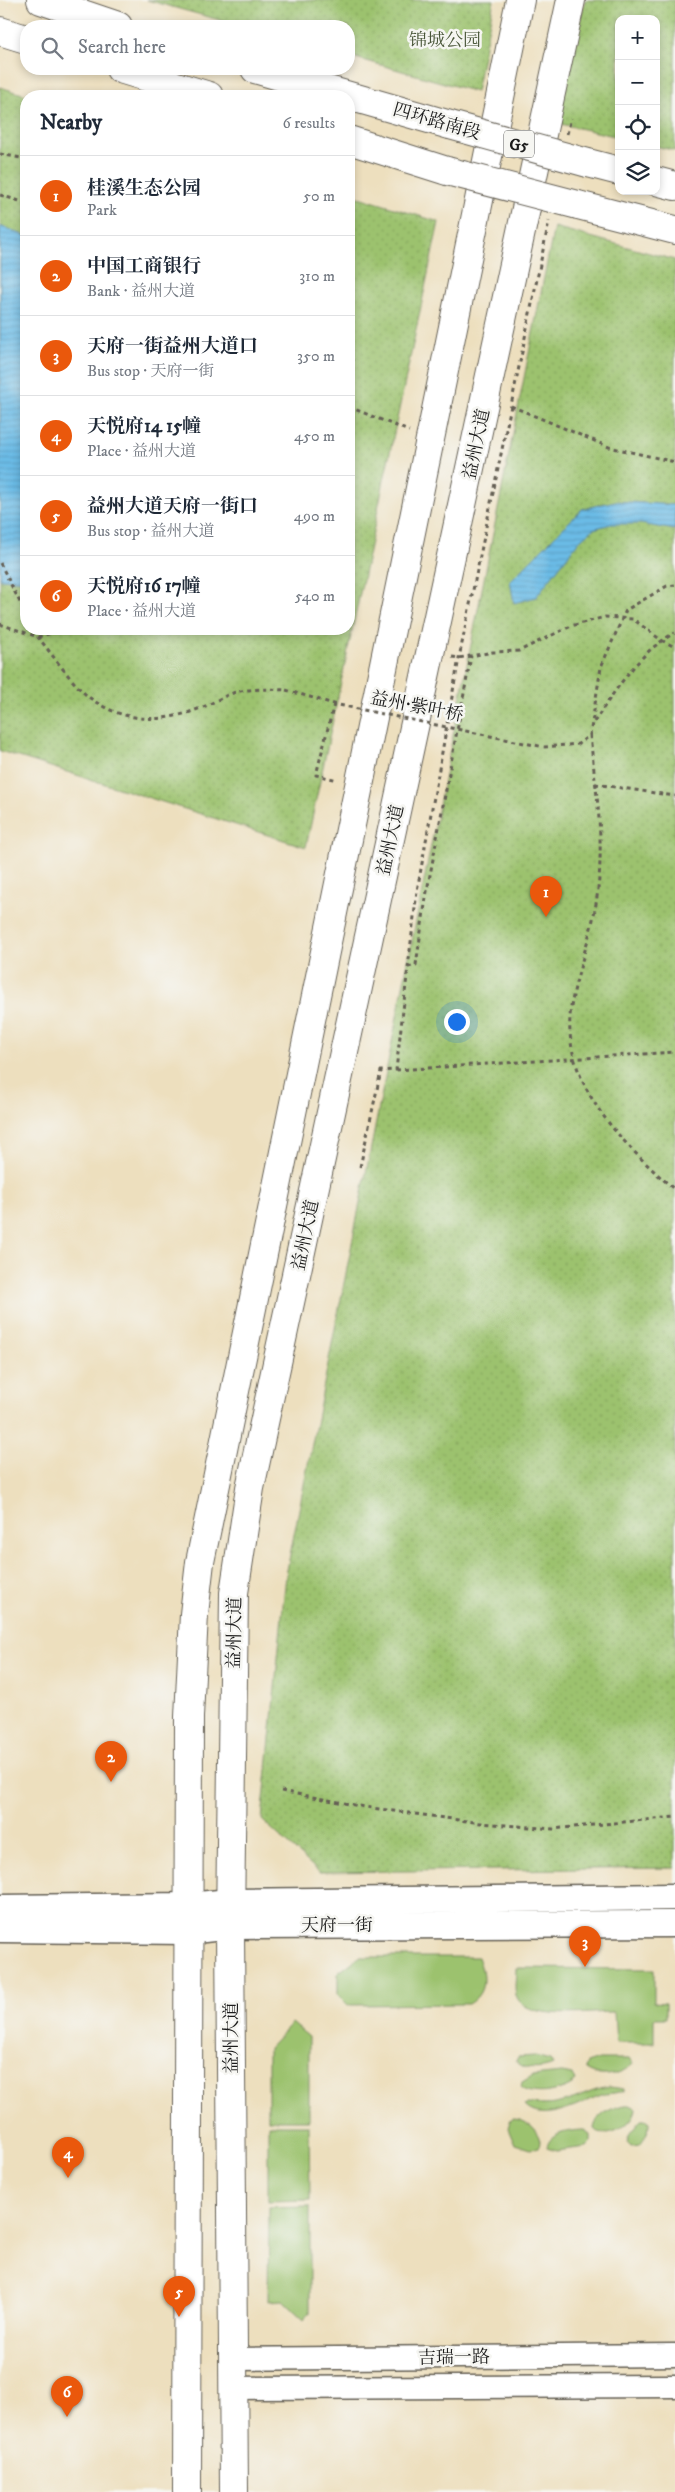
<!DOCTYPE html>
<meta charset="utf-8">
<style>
body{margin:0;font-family:"IM FELL DW Pica","Noto Serif SC",serif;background:#f6f6f7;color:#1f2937}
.controls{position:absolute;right:15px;top:15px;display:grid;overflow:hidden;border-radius:10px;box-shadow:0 2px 8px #0003}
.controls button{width:45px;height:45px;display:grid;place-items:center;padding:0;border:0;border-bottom:1px solid #e0e1e3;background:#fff;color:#1f2937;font:25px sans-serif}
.you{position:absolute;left:456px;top:1021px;width:18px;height:18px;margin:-12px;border:4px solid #fff;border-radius:50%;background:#1a73e8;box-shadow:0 0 0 8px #1a73e833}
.badge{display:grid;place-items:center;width:32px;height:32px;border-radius:50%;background:#ea580c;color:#fff;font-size:16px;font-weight:700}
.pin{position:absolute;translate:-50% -41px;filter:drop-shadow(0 1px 2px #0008)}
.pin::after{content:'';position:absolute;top:26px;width:18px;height:15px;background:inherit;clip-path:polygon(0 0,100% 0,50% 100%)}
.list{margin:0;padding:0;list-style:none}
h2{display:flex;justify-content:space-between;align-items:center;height:65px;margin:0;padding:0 20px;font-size:21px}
h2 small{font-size:16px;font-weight:400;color:#747a83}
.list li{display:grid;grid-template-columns:32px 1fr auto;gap:15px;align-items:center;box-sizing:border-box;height:80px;padding:0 20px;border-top:1px solid #e0e1e3}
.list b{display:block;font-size:19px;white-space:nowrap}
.list p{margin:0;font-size:16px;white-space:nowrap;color:#747a83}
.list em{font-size:16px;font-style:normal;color:#747a83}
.icon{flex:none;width:28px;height:28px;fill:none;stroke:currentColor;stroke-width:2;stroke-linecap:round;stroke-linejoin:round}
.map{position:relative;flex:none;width:675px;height:2492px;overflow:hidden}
.search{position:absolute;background:#fff;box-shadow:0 2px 8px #0003;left:20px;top:20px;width:335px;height:55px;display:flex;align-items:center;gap:12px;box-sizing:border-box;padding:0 18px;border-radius:20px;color:#747a83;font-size:19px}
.panel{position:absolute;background:#fff;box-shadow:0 2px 8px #0003;left:20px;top:90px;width:335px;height:545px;border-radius:20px}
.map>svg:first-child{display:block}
</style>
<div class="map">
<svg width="675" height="2492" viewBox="0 0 675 2492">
<defs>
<pattern id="park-dots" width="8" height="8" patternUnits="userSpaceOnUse" patternTransform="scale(1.25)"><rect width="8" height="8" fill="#9cc26e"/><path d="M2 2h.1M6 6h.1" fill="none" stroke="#86a65f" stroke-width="1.8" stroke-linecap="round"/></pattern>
<pattern id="water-rules" width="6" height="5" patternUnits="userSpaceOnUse" patternTransform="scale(1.25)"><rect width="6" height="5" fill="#6bbbe6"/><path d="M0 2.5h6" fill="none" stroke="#5ca0c5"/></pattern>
</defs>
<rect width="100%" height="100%" fill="#f6f6f2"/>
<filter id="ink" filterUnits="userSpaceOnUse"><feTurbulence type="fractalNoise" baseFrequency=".02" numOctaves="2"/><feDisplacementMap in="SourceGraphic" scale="10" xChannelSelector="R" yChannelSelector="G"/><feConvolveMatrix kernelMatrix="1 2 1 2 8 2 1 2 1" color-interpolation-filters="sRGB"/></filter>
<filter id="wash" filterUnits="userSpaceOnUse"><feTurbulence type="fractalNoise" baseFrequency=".0096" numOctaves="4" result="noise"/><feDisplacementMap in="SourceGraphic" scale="20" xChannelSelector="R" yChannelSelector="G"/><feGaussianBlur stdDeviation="1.12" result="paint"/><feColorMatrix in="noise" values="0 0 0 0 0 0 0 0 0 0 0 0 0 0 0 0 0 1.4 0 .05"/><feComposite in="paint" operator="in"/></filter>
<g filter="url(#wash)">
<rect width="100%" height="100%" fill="#eddfbe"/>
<!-- green -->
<g fill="#9cc26e" stroke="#5c6f45">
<path d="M359,1957H478C485,1976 487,1993 468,2004L348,2005L338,1995V1973Z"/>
<path d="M516,1968L654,1969V2002L666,2003V2018H654V2043H616L614,2012C592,2012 524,2022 516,1995C514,1987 516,1977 516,1968Z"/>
<polygon points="292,2023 309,2037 309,2120 268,2120 268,2048"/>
<path d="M535,2056L550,2060L553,2065C542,2070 524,2071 516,2061L518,2057Z"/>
<path d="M599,2059H629L633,2064C622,2075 598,2080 585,2069L587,2063Z"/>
<path d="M562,2073L573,2075L576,2081C563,2092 536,2097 521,2088L522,2082L532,2076Z"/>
<path d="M610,2087L624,2089V2091C618,2093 612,2093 605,2094C584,2100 544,2126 525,2106L527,2104C539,2105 551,2106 563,2102C580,2098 593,2089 610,2087Z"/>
<path d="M630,2105L636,2108C635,2124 607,2141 594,2129C595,2115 617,2104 630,2105Z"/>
<path d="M514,2119C526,2120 536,2128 540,2140L539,2147L531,2149L515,2144L508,2128L510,2121Z"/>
<polygon points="641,2120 645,2120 649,2123 648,2134 640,2145 631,2146 627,2142 630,2133"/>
<polygon points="268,2125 309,2125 310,2200 268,2201"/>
<path d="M584,2130L590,2134V2143L586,2147L556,2151L547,2148C548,2133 571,2130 584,2130Z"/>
<polygon points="310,2206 310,2313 304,2320 283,2300 268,2301 269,2207"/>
</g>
<!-- park -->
<g fill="url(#park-dots)" stroke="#5c6f45">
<polygon points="147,0 494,0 476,92 349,56 349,26 241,26"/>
<polygon points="585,0 675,0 675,151 656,146 656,19 619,19 619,137 556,123"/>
<polygon points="0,87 29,96 26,96 26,629 349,629 349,194 439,222 306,847 0,751"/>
<polygon points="554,227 675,260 675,1868 319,1872 262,1820 286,1575"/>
</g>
<!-- water -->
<g fill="url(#water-rules)" stroke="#446c81">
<polygon points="0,226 26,236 26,581 0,579"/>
<polygon points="615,501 675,505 675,530 641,524 611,524 593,529 579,541 536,597 514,603 510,581 582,509"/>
</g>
</g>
<g filter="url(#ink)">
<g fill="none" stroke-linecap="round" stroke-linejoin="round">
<defs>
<g id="tertiary">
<polyline points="233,2359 675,2355"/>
<polyline points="233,2388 675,2386"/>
</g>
<g id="secondary">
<polyline points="0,1908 188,1906 230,1902 675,1897"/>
<polyline points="0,1929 187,1931 230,1926 675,1924"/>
</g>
<g id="primary">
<polyline points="187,2492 189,1717 194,1614 200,1562 520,0"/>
<polyline points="234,2492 230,1926 234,1593 250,1488 571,0"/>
</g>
<g id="motorway">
<polyline points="41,0 118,26"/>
<polyline points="0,31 26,39"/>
<polyline points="120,69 209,96"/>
<polyline points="255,69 450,125"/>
<polyline points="349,140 447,171"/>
<polyline points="588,163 619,171"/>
<polyline points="656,181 675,186"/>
<polyline points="578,205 675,230"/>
</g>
</defs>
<!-- tertiary casing -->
<use href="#tertiary" stroke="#656055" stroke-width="25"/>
<!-- secondary casing -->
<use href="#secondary" stroke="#656055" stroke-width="29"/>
<!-- primary casing -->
<use href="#primary" stroke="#656055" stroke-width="30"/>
<!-- motorway casing -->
<use href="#motorway" stroke="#656055" stroke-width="30"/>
<!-- path -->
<g stroke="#656055" stroke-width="3" stroke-dasharray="4 4" stroke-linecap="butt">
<polyline points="567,134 571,118"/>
<polyline points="0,154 26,159"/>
<polyline points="0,195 26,203"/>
<path d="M349,328C351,352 356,377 349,400"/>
<polyline points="511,406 609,447 675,462"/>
<polyline points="349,407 409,431"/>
<polyline points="0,563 26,614"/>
<polyline points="0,624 38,637 65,629"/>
<path d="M34,629L38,637C51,653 75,687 90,698C122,722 161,724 198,709C210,705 221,697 233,693C249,688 268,689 286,690"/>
<polyline points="452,657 459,658 493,652 519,651 571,626 605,617 633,619 661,640 675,647"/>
<polyline points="334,704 316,775 338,780"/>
<path d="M594,722C615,691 640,650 675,633"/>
<path d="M590,735C596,793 605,838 597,897C592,935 577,970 571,1007C560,1084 623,1144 675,1190"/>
<polyline points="544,747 578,744 590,735 601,667 626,610 667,586 675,585"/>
<polyline points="595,784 675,796"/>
<polyline points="408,967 416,965 427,891 471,656"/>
<polyline points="396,1070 675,1052"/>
<polyline points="360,1167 381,1071 396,1070 417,891 459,658 549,221"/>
<polyline points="281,1791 365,1807 481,1823 553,1829 675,1817"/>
</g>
<!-- tertiary -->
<use href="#tertiary" stroke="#fff" stroke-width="22"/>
<!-- secondary -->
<use href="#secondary" stroke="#fff" stroke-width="26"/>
<!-- primary -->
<use href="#primary" stroke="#fff" stroke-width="28"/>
<!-- motorway -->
<use href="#motorway" stroke="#fff" stroke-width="28"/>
<defs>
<g id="motorway-bridge">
<polyline points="450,125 588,163"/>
<polyline points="447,171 578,205"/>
</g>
</defs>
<!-- motorway-bridge casing -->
<use href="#motorway-bridge" stroke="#656055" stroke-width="30" stroke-linecap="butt"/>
<!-- path-bridge -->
<polyline stroke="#656055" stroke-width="3" stroke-dasharray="4 4" stroke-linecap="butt" points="286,690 334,704 544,747"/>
<!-- motorway-bridge -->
<use href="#motorway-bridge" stroke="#fff" stroke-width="28"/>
</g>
</g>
<g text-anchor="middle" stroke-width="5" stroke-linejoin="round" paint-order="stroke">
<!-- shield labels -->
<rect fill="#f6f6f2" stroke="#5d5d5c" stroke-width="1" x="504" y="130.5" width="30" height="27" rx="4"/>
<g font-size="16" font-weight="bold" fill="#1c1c1c">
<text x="519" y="150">G5</text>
</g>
<!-- park labels -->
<g font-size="18" fill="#495639" stroke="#f6f6f2">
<text x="445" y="46">锦城公园</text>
</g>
<!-- street labels -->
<g font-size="18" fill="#1c1c1c" stroke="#f6f6f2">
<text transform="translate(437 121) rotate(16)" y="6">四环路南段</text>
<text transform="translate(476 444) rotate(-78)" y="6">益州大道</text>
<text transform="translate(417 706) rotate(11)" y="6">益州·紫叶桥</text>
<text transform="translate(390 840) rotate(-78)" y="6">益州大道</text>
<text transform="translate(305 1235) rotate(-78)" y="6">益州大道</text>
<text transform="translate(234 1633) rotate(-89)" y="6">益州大道</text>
<text x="337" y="1931">天府一街</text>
<text transform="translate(231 2038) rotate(-90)" y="6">益州大道</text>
<text transform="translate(454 2357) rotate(-1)" y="6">吉瑞一路</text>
</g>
</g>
</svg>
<div class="controls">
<button>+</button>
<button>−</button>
<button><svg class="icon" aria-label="locate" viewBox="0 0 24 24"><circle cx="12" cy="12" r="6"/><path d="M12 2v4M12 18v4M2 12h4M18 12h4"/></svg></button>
<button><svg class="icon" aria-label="layers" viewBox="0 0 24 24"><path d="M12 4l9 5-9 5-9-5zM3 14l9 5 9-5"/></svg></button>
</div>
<div class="you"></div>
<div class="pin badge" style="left:546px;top:917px">1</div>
<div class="pin badge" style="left:111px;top:1782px">2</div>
<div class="pin badge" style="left:585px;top:1967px">3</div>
<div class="pin badge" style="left:68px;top:2178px">4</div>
<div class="pin badge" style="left:179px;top:2317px">5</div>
<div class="pin badge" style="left:67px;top:2417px">6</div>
<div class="search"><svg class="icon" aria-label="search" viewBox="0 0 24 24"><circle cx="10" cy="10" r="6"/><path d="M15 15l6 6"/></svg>Search here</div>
<section class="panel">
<h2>Nearby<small>6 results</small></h2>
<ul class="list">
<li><span class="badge">1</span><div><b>桂溪生态公园</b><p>Park</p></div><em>50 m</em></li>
<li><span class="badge">2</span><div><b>中国工商银行</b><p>Bank · 益州大道</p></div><em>310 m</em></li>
<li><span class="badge">3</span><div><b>天府一街益州大道口</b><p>Bus stop · 天府一街</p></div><em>350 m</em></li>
<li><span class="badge">4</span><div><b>天悦府14 15幢</b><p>Place · 益州大道</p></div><em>450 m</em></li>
<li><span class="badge">5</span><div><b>益州大道天府一街口</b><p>Bus stop · 益州大道</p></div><em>490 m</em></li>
<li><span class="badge">6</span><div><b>天悦府16 17幢</b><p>Place · 益州大道</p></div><em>540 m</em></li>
</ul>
</section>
</div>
